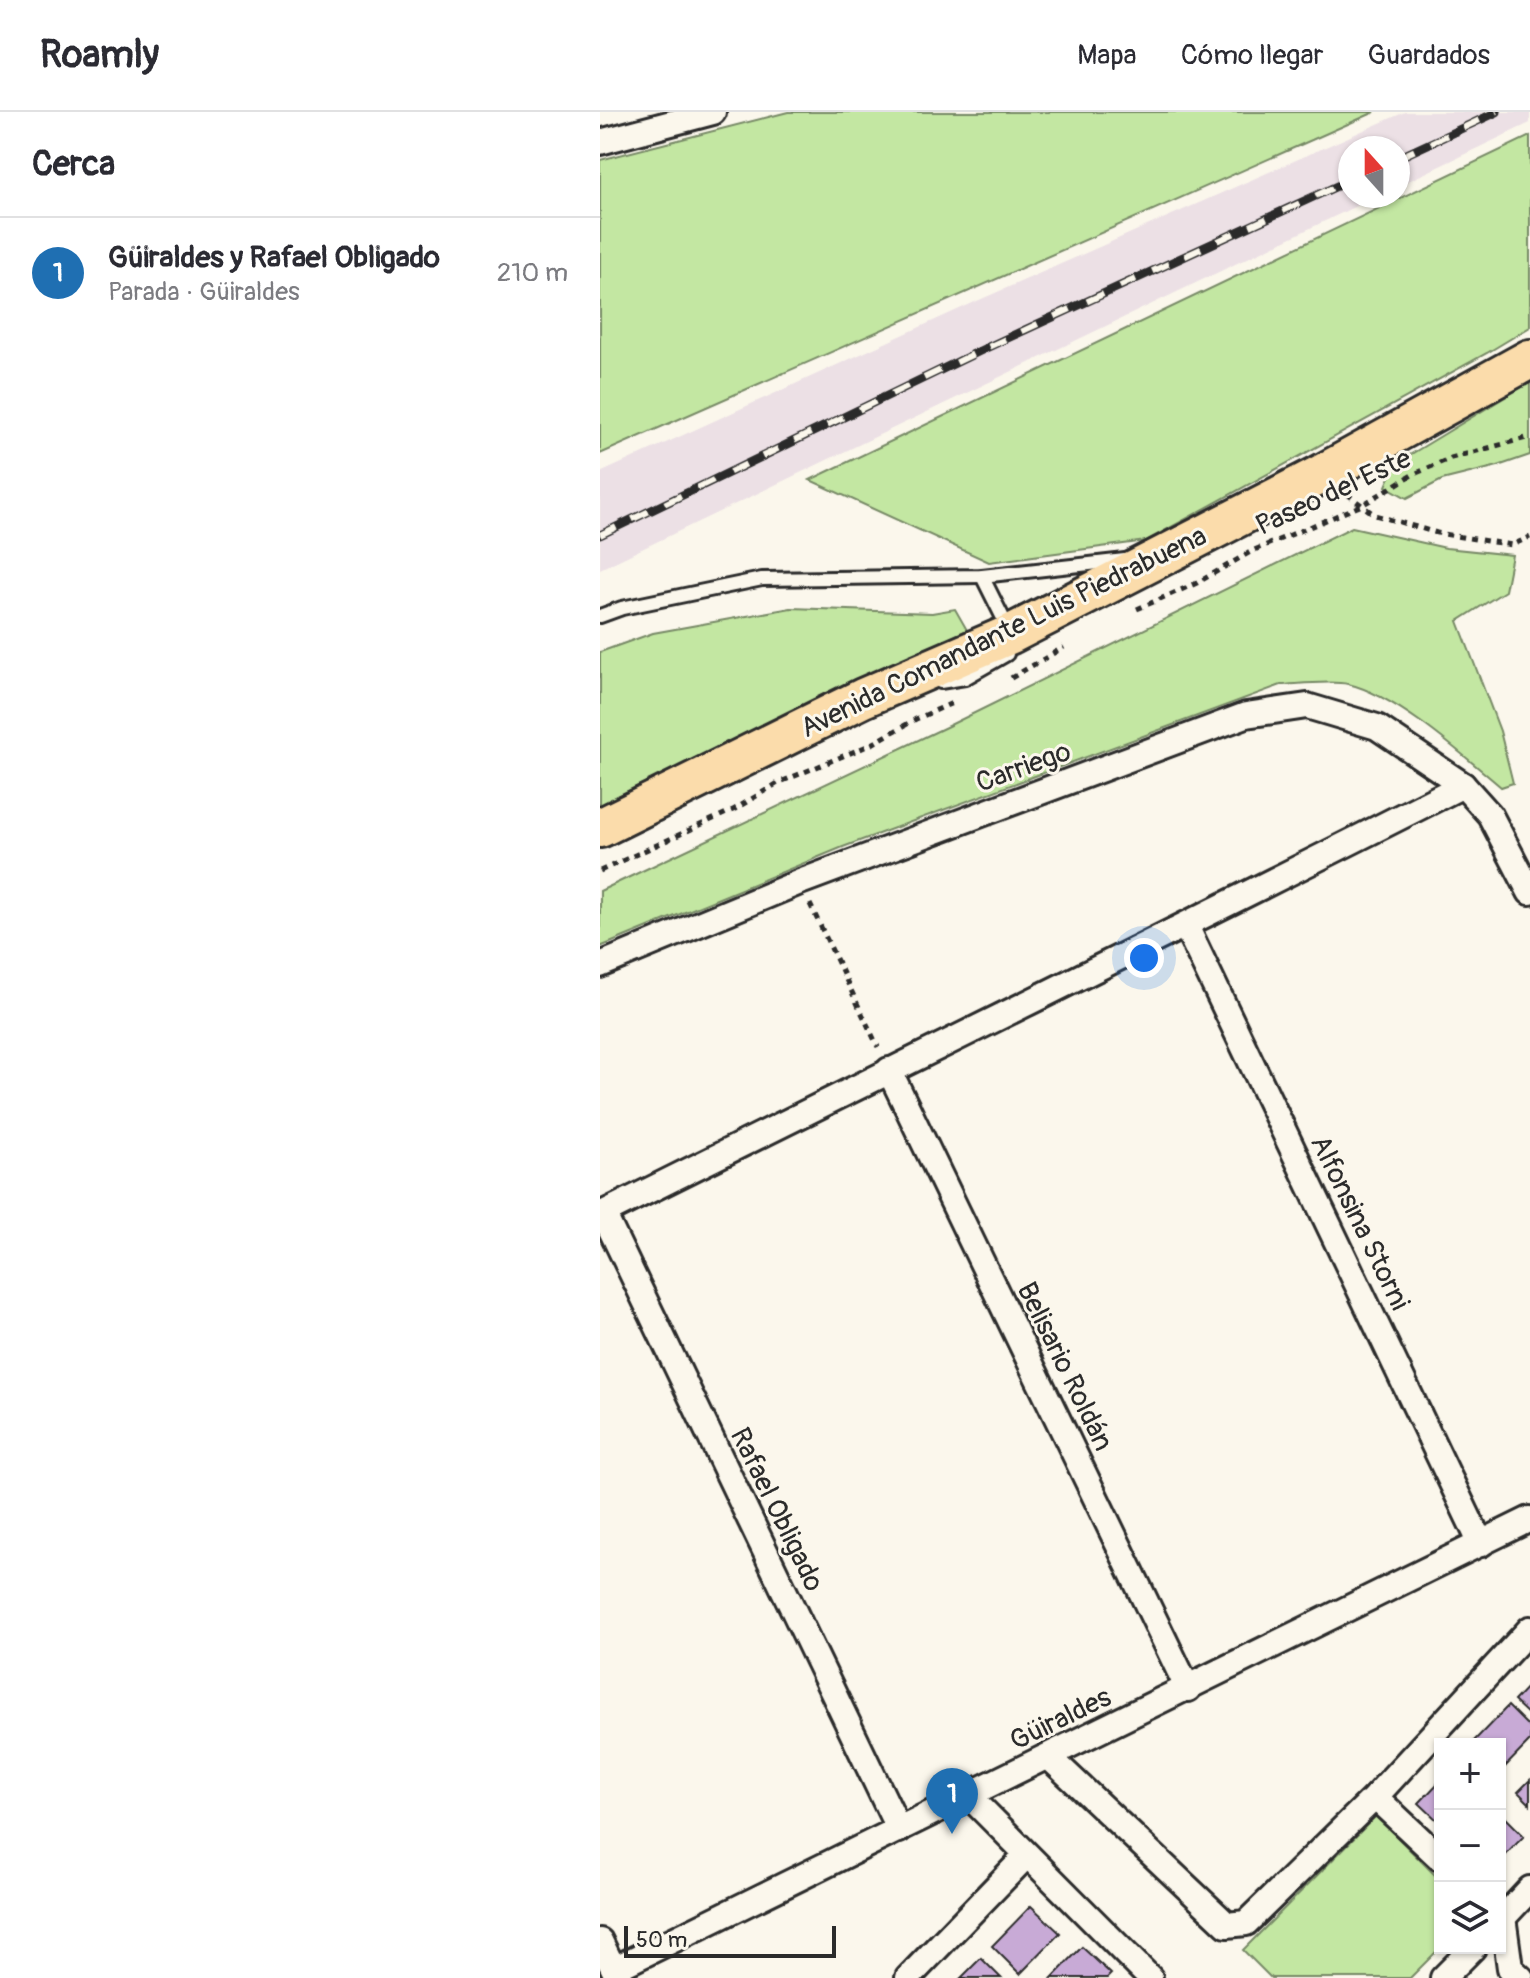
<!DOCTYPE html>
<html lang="es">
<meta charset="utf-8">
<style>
body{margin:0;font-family:Pangolin,sans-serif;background:#f2f2f3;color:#2b2b33}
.controls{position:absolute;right:24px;bottom:24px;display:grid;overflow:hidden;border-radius:0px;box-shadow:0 2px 6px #0004}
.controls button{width:72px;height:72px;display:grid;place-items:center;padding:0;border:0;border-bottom:2px solid #e1e1e2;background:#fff;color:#2b2b33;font:40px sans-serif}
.compass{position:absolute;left:738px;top:24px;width:72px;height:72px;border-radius:50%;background:#fff;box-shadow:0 2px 6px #0004;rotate:339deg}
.scale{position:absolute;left:24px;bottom:20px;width:212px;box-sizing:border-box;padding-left:8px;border:4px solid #2b2b2b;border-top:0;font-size:22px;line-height:28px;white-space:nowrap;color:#2b2b2b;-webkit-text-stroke:6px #fbf7ec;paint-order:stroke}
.you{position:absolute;left:544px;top:846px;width:28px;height:28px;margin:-20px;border:6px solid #fff;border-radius:50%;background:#1a73e8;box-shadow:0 0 0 12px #1a73e833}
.badge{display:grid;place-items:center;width:52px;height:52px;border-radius:50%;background:#1f6fb2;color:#fff;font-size:26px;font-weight:700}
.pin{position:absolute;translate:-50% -66px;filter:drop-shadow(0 2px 4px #0008)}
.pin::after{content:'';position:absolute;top:42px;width:28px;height:24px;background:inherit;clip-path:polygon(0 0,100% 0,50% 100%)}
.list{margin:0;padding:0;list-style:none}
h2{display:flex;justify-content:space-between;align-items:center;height:104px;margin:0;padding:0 32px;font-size:34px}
h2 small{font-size:26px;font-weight:400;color:#7c7c81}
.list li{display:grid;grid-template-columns:52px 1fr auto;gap:24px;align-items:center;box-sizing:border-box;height:112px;padding:0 32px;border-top:2px solid #e1e1e2}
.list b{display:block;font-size:30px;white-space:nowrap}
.list p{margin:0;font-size:26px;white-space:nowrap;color:#7c7c81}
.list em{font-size:26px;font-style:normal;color:#7c7c81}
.icon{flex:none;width:44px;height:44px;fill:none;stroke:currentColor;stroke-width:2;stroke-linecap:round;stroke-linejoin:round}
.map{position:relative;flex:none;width:930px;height:1866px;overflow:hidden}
header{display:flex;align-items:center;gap:48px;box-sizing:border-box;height:112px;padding:0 40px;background:#fff;border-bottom:2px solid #e1e1e2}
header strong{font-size:38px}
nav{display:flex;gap:44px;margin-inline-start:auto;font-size:28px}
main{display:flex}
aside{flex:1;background:#fff}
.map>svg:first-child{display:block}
</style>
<header>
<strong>Roamly</strong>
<nav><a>Mapa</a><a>Cómo llegar</a><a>Guardados</a></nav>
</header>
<main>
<aside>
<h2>Cerca<small></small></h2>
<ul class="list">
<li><span class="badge">1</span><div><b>Güiraldes y Rafael Obligado</b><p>Parada · Güiraldes</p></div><em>210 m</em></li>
</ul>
</aside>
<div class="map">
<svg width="930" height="1866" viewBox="0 0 930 1866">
<rect width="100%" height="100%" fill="#fbf7ec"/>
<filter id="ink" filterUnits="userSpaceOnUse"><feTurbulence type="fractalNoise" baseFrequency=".0125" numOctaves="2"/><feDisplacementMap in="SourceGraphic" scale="16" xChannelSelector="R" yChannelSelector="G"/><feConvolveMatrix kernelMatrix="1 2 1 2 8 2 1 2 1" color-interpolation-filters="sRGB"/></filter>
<g filter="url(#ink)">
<!-- built -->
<polygon fill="#ece0e5" points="805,0 930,0 930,11 798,74 798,36 750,36 750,84 777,84 0,457 0,361 377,189"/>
<!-- green -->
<g fill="#c3e7a2" stroke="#778966" stroke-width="2">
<polygon points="188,0 775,0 0,342 0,48"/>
<polygon points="930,24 930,215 887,241 546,429 389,450 210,368"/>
<polygon points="930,270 930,343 898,354 842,368 807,386 786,374 792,360 808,344"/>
<path d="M752,415L846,436L912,443L905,479L858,509L900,619L913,671L901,675C863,643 796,583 748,572C731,568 700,572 681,573L243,735L0,835V779L348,614Z"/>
<polygon points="191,496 332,501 355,497 367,518 0,694 0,540 53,521"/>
<polygon points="776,1704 840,1768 840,1836 810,1866 671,1866 643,1838"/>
</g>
<!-- building -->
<g fill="#c8aad6" stroke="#2b2b2b" stroke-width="2">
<polygon points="930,1572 930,1604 914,1589"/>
<polygon points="908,1594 930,1616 930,1629 900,1660 900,1632 871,1632"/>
<polygon points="930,1668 930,1692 918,1680"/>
<polygon points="840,1669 840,1711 819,1691"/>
<polygon points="900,1700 924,1724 900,1749"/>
<polygon points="431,1794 460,1821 420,1862 392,1834"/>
<polygon points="482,1835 511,1862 507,1866 452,1866"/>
<polygon points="381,1846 401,1866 361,1866"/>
</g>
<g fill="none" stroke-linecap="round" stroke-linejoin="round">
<defs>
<g id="service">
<polyline points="382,464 409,518"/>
<polyline points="0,504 22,496 162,467 382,464 525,448"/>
<polyline points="340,570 365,566 407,542"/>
</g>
<g id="minor">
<polyline points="0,30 113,0"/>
<polyline points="586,814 881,1432"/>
<polyline points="0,853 200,770 646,603 707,594 777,615 863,673 890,703 930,780"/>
<polyline points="289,958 588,1577"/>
<polyline points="3,1101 299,1718"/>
<path d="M0,1103C288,959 577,819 863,673"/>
<polyline points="449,1645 627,1813 646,1811 775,1685 930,1517"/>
<polyline points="369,1684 550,1866"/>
<polyline points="775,1685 840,1746"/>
<polyline points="900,1803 903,1805 910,1856 921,1866"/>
<polyline points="900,1809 930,1777"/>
<polyline points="0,1829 18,1866"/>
<polyline points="14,1857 930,1407"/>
<polyline points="308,1866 426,1744"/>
<polyline points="843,1866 873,1836"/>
</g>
<polyline id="primary" points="0,716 263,586 411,522 720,363 930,247"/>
</defs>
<!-- service casing -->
<use href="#service" stroke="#2b2b2b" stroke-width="18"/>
<!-- minor casing -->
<use href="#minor" stroke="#2b2b2b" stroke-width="30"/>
<!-- primary casing -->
<use href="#primary" stroke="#2b2b2b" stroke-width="44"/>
<!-- path -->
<g stroke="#2b2b2b" stroke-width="5" stroke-dasharray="6 6" stroke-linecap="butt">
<polyline points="747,382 775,403 837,421 912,433 930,425"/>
<polyline points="537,497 597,471 652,439 762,393 812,363 851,346 930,325"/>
<polyline points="411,566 464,535"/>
<polyline points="0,759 135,697 178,671 272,632 316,607 357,589"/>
<polyline points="210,792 278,935"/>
</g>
<!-- service -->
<use href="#service" stroke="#fbf7ec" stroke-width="12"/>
<!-- minor -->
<use href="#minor" stroke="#fbf7ec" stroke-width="24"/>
<!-- primary -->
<use href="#primary" stroke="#fbdcab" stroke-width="38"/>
<defs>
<g id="rail">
<polyline points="798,46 897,0"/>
<polyline points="0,423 386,236 750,68"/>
</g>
</defs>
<!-- rail casing -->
<use href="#rail" stroke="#2b2b2b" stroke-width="9"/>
<!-- rail -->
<use href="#rail" stroke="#fbf7ec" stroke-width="6" stroke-dasharray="18" stroke-linecap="butt"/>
</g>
</g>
<g text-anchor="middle" stroke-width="6" stroke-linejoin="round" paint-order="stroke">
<!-- street labels -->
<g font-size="28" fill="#2b2b2b" stroke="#fbf7ec">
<text transform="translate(733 379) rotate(-25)" y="10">Paseo del Este</text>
<text transform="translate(403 519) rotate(-26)" y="10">Avenida Comandante Luis Piedrabuena</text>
<text transform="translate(423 654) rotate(-20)" y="10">Carriego</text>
<text transform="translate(761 1110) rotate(64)" y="10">Alfonsina Storni</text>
<text transform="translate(466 1254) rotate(64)" y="10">Belisario Roldán</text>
<text transform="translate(178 1397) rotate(64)" y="10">Rafael Obligado</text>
<text transform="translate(460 1606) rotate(-26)" y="10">Güiraldes</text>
</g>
</g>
</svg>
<div class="controls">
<button>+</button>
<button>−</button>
<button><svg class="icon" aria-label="layers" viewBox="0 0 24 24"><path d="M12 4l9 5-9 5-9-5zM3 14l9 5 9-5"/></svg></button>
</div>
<svg class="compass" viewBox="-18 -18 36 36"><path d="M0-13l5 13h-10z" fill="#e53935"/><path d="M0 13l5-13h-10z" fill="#7c7c81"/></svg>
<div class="scale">50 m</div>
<div class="you"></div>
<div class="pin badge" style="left:352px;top:1722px">1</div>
</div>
</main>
